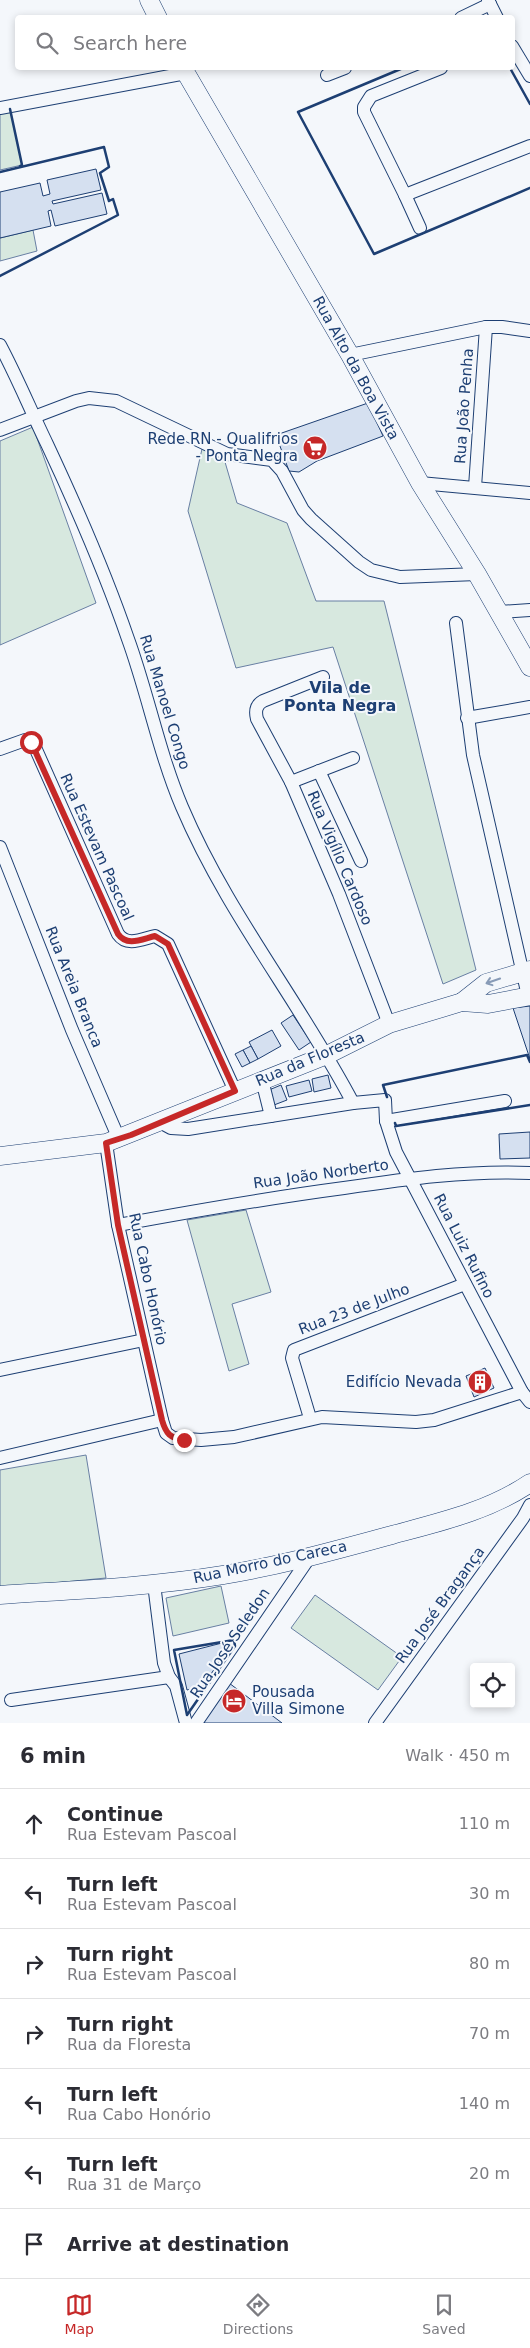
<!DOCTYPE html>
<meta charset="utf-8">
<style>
body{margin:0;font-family:"DejaVu Sans",sans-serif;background:#f7f7f7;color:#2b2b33}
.controls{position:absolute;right:15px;bottom:15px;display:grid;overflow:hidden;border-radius:5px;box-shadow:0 2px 8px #0003}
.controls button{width:45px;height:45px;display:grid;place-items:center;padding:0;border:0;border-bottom:1px solid #e1e1e2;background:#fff;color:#2b2b33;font:25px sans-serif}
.stop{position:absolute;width:15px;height:15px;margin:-11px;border:4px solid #c62828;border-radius:50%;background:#fff}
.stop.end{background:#c62828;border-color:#fff;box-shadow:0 1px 5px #0008}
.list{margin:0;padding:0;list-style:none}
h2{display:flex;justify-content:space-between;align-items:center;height:65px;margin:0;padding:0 20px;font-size:21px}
h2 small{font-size:16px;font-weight:400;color:#7c7c81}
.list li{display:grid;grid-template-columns:32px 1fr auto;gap:15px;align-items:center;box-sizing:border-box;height:70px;padding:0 20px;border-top:1px solid #e1e1e2}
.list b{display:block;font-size:19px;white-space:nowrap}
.list p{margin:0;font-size:16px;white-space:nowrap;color:#7c7c81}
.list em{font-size:16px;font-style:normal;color:#7c7c81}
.icon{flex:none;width:28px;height:28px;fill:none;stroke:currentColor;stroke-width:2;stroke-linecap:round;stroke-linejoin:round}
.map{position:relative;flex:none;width:530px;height:1723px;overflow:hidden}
.search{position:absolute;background:#fff;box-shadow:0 2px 8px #0003;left:15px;right:15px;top:15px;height:55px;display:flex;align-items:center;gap:12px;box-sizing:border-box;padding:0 18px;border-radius:5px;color:#7c7c81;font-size:19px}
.sheet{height:555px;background:#fff}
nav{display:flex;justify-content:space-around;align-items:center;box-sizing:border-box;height:70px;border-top:1px solid #e1e1e2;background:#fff;font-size:14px;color:#7c7c81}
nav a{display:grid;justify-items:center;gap:2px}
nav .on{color:#c62828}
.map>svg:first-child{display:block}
</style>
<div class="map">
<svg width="530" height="1723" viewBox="0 0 530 1723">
<rect width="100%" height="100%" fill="#f4f7fb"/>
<!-- green -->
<g fill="#d7e8df" stroke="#687fa3">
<polygon points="10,109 22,165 0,170 0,112"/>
<polygon points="33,230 37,251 0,261 0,238"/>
<polygon points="33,427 96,603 0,645 0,441"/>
<polygon points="202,449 225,462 237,503 287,523 316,601 384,601 476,970 443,984 333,647 236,668 188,511"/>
<polygon points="246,1210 271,1292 232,1304 249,1364 229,1371 187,1220"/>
<polygon points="86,1455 106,1578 0,1588 0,1470"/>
<polygon points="221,1586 229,1623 173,1636 166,1598"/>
<polygon points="315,1595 402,1657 378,1690 291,1628"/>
</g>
<!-- building -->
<g fill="#d5e0f0" stroke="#1d3f73">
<polygon points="96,169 101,190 52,201 53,204 102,193 107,214 55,226 51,210 48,211 51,226 0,238 0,192 40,183 43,196 50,194 47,180"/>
<polygon points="368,403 383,436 317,461 299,472 289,471 276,435"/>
<polygon points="530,1006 530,1059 513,1008"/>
<polygon points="293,1015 311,1042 299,1050 281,1023"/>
<polygon points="272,1030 281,1046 258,1059 249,1042"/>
<polygon points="251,1046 258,1059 250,1063 243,1050"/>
<polygon points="243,1050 250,1063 242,1067 235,1054"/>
<polygon points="328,1075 331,1088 314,1092 312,1079"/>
<polygon points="309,1080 312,1091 289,1097 286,1086"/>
<polygon points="281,1085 287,1100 274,1105 269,1090"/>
<polygon points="530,1132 530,1158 500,1159 499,1134"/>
<polygon points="485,1368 494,1388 474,1397 466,1376"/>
<polygon points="222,1643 225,1653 203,1686 187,1690 179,1654"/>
<polygon points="229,1683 282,1723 205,1723 201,1720"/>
</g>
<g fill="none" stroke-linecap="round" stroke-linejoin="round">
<defs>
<g id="street">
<polyline points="488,0 497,18"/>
<polyline points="461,18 490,4"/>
<polyline points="512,46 530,76"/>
<polyline points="327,75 345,68"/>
<polyline points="0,108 186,73"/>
<polyline points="405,195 530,146"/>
<polyline points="420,228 405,195 364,112 364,107 371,96 441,68"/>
<path d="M0,345C17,377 31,411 47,444C77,508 105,572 128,639C148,694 159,753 182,807C227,913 300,1002 353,1103"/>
<polyline points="350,355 486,327 502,327 530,331"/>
<polyline points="0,430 76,401 89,398 116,401 227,454 272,460 282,471 303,510 311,519 359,562 371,570 400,577 477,574"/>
<polyline points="420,483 530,493"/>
<polyline points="475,487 486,327"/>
<polyline points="499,612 530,610"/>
<polyline points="456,623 473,755 528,996"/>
<path d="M323,677L263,701C256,705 255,711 257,719L291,782L339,894L389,1024"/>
<polyline points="467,718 530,707"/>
<path d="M0,749L25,740H28L34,745L118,934C127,947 142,939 155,936L168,944L235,1091"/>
<polyline points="319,771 361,861"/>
<polyline points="291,782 353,758"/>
<polyline points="0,847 72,1030 119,1139"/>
<polyline points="262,1080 271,1116"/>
<polyline points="386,1121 505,1101"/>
<polyline points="160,1122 171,1128 188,1129 353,1103 385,1100 386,1121 396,1152 522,1392 530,1402"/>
<polyline points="106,1143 118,1225 162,1420 166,1433 173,1438 201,1440 234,1437 322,1417 416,1422 434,1420 522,1392"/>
<path d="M118,1225C194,1211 268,1198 344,1188C405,1179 468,1170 530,1173"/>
<polyline points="0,1370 144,1340"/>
<polyline points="310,1418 292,1358 294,1350 465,1284"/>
<polyline points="0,1458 162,1420"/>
<polyline points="154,1584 164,1663 169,1677 176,1686 186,1723"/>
<polyline points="11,1700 169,1677"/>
<polyline points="196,1723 309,1558"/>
<polyline points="375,1723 523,1518 530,1505"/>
</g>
<g id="secondary">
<polyline points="149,0 158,18"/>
<polyline points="183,68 350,355 420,483 477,574 530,667"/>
<polyline points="462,1002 486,983 530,970"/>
<polyline points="0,1156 106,1143 327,1055 389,1024 462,1002 488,1004 530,996"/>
<path d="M0,1595C74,1590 149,1587 223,1575C280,1566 336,1550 392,1535C440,1522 489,1511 530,1483"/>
</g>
</defs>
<!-- street casing -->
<use href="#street" stroke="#1d3f73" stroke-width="14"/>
<!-- secondary casing -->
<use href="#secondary" stroke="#1d3f73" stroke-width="19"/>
<!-- street -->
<use href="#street" stroke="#f4f7fb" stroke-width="12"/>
<!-- secondary -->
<use href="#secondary" stroke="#f4f7fb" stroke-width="18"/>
<!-- wall -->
<g stroke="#1d3f73" stroke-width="2.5">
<polyline points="403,68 298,112 374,254 530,188"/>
<polyline points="510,68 530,104"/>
<polyline points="10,109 22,165 20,166"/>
<polyline points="0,172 104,147 109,167 100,173 109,201 113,199 118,215 0,276"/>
<polyline points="387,1097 383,1085 527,1055 530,1062"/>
<polyline points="395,1123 396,1126 530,1105"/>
<polygon points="234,1640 235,1646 187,1715 174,1650"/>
</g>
</g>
<!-- one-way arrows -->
<defs><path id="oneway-shaft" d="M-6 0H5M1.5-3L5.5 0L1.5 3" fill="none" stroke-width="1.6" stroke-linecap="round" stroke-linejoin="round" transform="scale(1.25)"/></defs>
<use stroke="#889bb7" href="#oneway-shaft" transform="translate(493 981) rotate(161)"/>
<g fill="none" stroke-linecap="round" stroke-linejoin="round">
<!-- route -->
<path stroke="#c62828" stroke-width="6" d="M31,742L118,934C127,947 142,939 155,936L168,944L235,1091L131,1135L106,1143L118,1225L162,1420C166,1434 170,1438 184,1440"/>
</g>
<!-- icons -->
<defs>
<symbol id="supermarket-disc" viewBox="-11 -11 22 22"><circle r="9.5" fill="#c62828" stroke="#f4f7fb"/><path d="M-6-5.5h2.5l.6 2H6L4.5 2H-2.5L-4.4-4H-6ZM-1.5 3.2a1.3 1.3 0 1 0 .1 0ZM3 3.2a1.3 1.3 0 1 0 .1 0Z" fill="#fff"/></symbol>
<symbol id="building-disc" viewBox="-11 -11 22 22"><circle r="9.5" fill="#c62828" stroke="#f4f7fb"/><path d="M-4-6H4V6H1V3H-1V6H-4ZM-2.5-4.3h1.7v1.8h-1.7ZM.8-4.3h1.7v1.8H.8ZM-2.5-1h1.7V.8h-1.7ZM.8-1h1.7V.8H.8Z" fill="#fff"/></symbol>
<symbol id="hotel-disc" viewBox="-11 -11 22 22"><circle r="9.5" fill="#c62828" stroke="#f4f7fb"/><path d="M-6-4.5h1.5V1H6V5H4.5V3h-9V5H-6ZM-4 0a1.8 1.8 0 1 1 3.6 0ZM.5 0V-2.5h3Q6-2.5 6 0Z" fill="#fff"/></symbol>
</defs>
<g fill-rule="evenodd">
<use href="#supermarket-disc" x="301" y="434" width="28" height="28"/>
<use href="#building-disc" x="466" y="1368" width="28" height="28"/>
<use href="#hotel-disc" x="220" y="1687" width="28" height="28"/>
</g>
<g text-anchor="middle" stroke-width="4" stroke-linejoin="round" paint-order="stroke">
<!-- street labels -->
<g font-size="15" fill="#1d3f73" stroke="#f4f7fb">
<text transform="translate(356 368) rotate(61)" y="5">Rua Alto da Boa Vista</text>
<text transform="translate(464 406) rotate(-86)" y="5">Rua João Penha</text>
<text transform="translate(165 702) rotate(73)" y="5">Rua Manoel Congo</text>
<text transform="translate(97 847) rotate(66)" y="5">Rua Estevam Pascoal</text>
<text transform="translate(340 858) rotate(67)" y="5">Rua Vigílio Cardoso</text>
<text transform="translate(74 987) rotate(68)" y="5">Rua Areia Branca</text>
<text transform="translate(310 1059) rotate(-23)" y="5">Rua da Floresta</text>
<text transform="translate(321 1174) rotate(-8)" y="5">Rua João Norberto</text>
<text transform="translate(464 1246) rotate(63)" y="5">Rua Luiz Rufino</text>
<text transform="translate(148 1279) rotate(78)" y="5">Rua Cabo Honório</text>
<text transform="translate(354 1309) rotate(-21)" y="5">Rua 23 de Julho</text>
<text transform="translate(270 1562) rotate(-12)" y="5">Rua Morro do Careca</text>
<text transform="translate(440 1605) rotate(-54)" y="5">Rua José Bragança</text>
<text transform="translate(230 1643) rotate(-56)" y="5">Rua José Seledon</text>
</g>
<!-- poi labels -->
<g font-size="15" fill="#1d3f73" stroke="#f4f7fb" text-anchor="end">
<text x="298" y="444">Rede RN - Qualifrios<tspan x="298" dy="17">- Ponta Negra</tspan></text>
<text x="462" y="1387">Edifício Nevada</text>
<text x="252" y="1697" text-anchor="start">Pousada<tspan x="252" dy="17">Villa Simone</tspan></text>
</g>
<!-- neighbourhood labels -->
<g font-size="16" font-weight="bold" fill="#1d3f73" stroke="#f4f7fb">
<text x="340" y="693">Vila de<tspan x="340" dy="18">Ponta Negra</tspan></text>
</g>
</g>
</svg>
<div class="controls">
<button><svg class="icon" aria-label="locate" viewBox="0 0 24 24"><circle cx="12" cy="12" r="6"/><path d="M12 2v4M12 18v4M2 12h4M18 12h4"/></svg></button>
</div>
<div class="stop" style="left:31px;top:742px"></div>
<div class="stop end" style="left:184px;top:1440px"></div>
<div class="search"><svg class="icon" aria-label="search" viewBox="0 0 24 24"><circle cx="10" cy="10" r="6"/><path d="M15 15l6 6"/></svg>Search here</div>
</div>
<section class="sheet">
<h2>6 min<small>Walk · 450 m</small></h2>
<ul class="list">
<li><svg class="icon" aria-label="ahead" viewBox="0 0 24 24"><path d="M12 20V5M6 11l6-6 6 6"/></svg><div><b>Continue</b><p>Rua Estevam Pascoal</p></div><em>110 m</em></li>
<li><svg class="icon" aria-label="left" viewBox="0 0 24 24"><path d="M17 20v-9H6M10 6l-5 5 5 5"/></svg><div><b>Turn left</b><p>Rua Estevam Pascoal</p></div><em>30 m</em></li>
<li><svg class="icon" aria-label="right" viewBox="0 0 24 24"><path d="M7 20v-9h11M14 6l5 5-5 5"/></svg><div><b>Turn right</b><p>Rua Estevam Pascoal</p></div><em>80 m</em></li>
<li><svg class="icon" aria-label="right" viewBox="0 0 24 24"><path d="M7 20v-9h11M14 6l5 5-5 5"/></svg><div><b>Turn right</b><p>Rua da Floresta</p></div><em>70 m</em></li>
<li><svg class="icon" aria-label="left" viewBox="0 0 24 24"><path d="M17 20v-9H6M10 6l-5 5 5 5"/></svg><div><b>Turn left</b><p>Rua Cabo Honório</p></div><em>140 m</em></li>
<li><svg class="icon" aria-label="left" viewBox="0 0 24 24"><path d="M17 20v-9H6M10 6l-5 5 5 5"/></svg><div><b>Turn left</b><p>Rua 31 de Março</p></div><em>20 m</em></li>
<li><svg class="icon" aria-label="arrive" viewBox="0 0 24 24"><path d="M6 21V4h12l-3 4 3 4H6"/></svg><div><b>Arrive at destination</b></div></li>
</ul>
</section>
<nav>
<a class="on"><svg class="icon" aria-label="map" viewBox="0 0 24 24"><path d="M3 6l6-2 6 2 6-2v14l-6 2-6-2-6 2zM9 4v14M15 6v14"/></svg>Map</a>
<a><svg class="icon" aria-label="directions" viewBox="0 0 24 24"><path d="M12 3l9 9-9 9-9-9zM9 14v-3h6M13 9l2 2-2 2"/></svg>Directions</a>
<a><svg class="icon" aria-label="saved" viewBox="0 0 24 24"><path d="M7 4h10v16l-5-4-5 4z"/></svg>Saved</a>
</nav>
